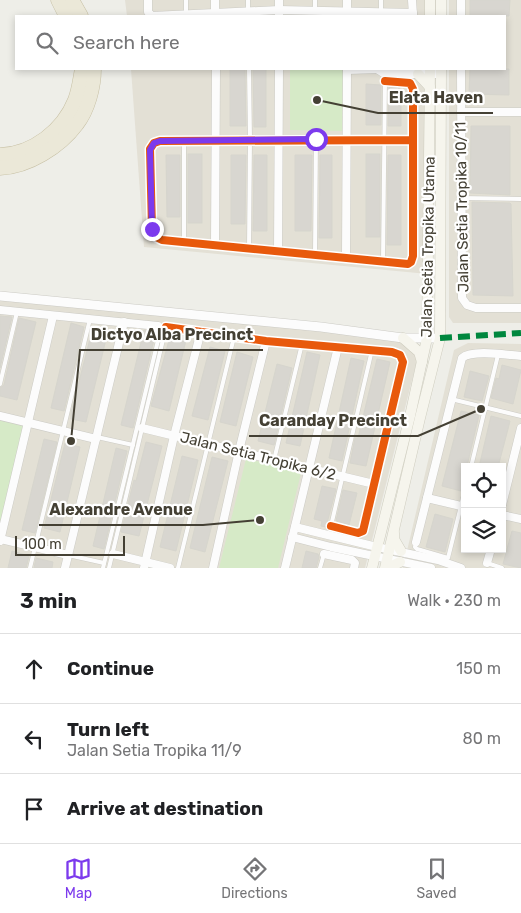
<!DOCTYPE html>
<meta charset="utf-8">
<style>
body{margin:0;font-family:Rubik,sans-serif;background:#f6f6f6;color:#202124}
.controls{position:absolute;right:15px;bottom:15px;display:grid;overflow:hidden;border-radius:0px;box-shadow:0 2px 8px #0003}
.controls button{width:45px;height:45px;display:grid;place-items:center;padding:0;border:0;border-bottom:1px solid #e0e0e0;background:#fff;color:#202124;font:25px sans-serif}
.scale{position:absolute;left:15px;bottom:12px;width:110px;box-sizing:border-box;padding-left:5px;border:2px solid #444034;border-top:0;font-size:14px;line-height:18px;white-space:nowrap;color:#444034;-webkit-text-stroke:4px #fff;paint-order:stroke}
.stop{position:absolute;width:15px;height:15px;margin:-11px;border:4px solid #7c3aed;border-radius:50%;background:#fff}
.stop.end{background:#7c3aed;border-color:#fff;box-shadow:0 1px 5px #0008}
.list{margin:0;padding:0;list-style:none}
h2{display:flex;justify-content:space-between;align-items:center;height:65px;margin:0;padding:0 20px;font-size:21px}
h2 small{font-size:16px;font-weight:400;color:#757577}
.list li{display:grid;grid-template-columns:32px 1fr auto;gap:15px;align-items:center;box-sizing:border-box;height:70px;padding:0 20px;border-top:1px solid #e0e0e0}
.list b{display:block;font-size:19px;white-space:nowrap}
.list p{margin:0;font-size:16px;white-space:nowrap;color:#757577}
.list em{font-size:16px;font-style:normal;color:#757577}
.icon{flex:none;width:28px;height:28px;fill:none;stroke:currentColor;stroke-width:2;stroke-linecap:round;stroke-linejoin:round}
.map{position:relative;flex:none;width:521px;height:568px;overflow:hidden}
.search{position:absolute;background:#fff;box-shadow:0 2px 8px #0003;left:15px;right:15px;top:15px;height:55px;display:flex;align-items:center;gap:12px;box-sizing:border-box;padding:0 18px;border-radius:0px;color:#757577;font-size:19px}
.sheet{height:275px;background:#fff}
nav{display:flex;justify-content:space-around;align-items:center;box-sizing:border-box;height:70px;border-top:1px solid #e0e0e0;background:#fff;font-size:14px;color:#757577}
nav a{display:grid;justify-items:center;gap:2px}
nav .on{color:#7c3aed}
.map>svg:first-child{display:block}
</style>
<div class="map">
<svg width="521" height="568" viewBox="0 0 521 568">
<rect width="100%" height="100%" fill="#eeeee8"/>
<!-- residential -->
<g fill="#e3e0d5" fill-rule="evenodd">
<polygon points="125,0 428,0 428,16 127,16"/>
<polygon points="449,0 521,0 521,323 453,323 449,317 449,69 505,69 505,16 449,16"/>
<polygon points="131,69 428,69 428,274 144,247"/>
<polygon points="0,295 410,340 419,352 365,568 0,568"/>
<path d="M468,343L521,344V568H403L454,350ZM465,467H502V549H465Z"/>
</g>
<!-- green -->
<g fill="#d6eac7">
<polygon points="290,69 344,69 344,131 290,130"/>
<polygon points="0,419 25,425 0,526"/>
<polygon points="246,459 266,463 301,473 278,568 219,568"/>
</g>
<!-- building -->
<g fill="#d8d6d0" stroke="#d6d5cd">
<polygon points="470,0 510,0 509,16 470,16"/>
<polygon points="230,69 245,69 246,126 230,126"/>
<polygon points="253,69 266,69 266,127 254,127"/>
<polygon points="470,69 509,69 509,95 469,94"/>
<polygon points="366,84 381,85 381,125 366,125"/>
<polygon points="389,87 401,88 401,126 388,126"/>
<polygon points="471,126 510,126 510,195 470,193"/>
<rect x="188" y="154" width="14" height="69"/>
<rect x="366" y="154" width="14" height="83"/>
<polygon points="166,155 180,155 180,217 167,217"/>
<polygon points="231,155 246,155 245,224 231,224"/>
<polygon points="254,155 267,155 267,231 253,231"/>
<polygon points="295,155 312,155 311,231 295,231"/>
<polygon points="320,155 332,155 332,238 319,238"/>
<polygon points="388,155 401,155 401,245 387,245"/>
<polygon points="472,202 510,203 511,204 513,296 473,295"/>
<polygon points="0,316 12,317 0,368"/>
<polygon points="19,318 36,322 17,400 0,396 0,388 4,385"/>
<polygon points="71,323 84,327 64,411 51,408"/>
<polygon points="93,327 108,331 86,422 71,419 71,413"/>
<polygon points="144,330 156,331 133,428 121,425"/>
<polygon points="171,333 187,336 169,411 151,406"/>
<polygon points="210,347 225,351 208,420 192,416"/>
<polygon points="237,352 253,357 236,426 220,422"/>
<polygon points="307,352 320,355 300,446 286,443"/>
<polygon points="351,358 364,361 342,461 329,458"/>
<polygon points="377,359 390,362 366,466 350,463 355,438 358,438"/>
<polygon points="277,364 292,368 274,445 258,441"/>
<polygon points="502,365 521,370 513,404 491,398 496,378 499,379"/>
<polygon points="470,371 489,376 482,401 464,397"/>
<polygon points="461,411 479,415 467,466 465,465 465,476 461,491 442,486"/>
<polygon points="491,416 510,421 508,429 498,467 479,467"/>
<polygon points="44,439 57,442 35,533 22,530"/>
<polygon points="146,442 162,446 139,536 121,532 134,480 136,481"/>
<polygon points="65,443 80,447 60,532 44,528"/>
<polygon points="116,448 127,451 104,549 93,546"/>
<polygon points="182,456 198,460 176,551 160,547"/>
<polygon points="212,457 228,461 205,552 190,548"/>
<polygon points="322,486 336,489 326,527 321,526 322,521 314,519"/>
<polygon points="343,490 357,493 349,525 336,521"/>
<polygon points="435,514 453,519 445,552 426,547"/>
<polygon points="512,531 521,533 521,568 503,564"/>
<polygon points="12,551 29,556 26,568 8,568"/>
<polygon points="306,551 318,554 319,557 316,568 302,568"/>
<polygon points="36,558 53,562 52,568 34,568"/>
</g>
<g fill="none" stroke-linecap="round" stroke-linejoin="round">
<defs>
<g id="service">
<polyline points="186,0 186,15"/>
<polyline points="248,0 248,16"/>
<polyline points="315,0 315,10"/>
<polyline points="381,16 381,0"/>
<polyline points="249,69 250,139 249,248"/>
<polyline points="184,141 184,242"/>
<polyline points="461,198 521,199"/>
<polyline points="315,254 316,139"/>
<polyline points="383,261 385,81"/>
<polyline points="0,384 17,312"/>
<polyline points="451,399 521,416"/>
<polyline points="97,437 133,445"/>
<polyline points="274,460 302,344"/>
<polyline points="471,467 498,355"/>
<polyline points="331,526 372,350"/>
<polyline points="416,542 415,547 417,549 448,558 465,490"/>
<polyline points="68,555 104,563"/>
<polyline points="487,563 502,568"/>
<polyline points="30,568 90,319"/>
<polyline points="103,568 161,328 158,326"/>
<polyline points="109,568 166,327"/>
<polyline points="178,568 234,337"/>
<polyline points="320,568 324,554"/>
</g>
<g id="minor">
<polyline points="148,0 148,12 152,16 279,10 413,13"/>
<polyline points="215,0 215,15"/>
<polyline points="279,0 279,16"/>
<polyline points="347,0 347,16"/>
<polyline points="412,0 413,15"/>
<polyline points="461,0 461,16"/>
<polyline points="377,69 385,74 441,74"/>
<polyline points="461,69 462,298 467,305 476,308 521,308"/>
<polyline points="347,70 378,69"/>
<polyline points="385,81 410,83 413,89 413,256 411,262 408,264 162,240 156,237 152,229 150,149 154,143 160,141 412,140"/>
<polyline points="461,112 521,112"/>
<polyline points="215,245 216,69"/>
<polyline points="278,252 279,69"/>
<polyline points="346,258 347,69"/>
<polyline points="0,310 158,326"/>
<polyline points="166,327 266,341 392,352 400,355 403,362 363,531 358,533 331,526"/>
<polyline points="0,416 96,439"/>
<polyline points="142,428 374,484"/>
<polyline points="427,498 465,507"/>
<polyline points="502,505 521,428"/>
<polyline points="502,515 521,519"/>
<polyline points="295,527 377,547 438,560 461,568"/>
<polyline points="292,537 331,547 431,568"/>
<polyline points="0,539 68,555"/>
<polyline points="0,541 53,316"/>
<path d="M416,542L462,358C472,349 507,355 521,356"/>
<polyline points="113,554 170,568"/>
<polyline points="324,554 352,560 355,563 354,568"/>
<polyline points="487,563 491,549"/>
<polyline points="65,568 124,322"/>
<polyline points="144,568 174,436 201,331"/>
<polyline points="213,568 239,451 266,341"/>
<polyline points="285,568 338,347"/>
</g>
<polyline id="tertiary" points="0,296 321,327 403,338 440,338"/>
<g id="secondary">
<polyline points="430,16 430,0"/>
<polyline points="441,16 441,0"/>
<polyline points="418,74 430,87"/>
<polyline points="403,338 419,352 422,362"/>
<polyline points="394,533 394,539 401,551"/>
<polyline points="372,568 410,416 427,338 430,69"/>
<polyline points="385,568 420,418 440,338 441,69"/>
<polyline points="388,568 400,562"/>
</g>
<g id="motorway">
<polyline points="58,0 66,16"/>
<polyline points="72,0 81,16"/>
<path d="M0,155C33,154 63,130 75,100C79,90 80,79 82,69"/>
<path d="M0,168C28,167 60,147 77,124C88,110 94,87 94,69"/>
</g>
</defs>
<!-- service casing -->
<use href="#service" stroke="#cccbc5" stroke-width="5"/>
<!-- minor casing -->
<use href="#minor" stroke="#cccbc5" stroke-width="9"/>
<!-- tertiary casing -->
<use href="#tertiary" stroke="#cccbc5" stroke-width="10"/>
<!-- secondary casing -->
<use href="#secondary" stroke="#ceccbe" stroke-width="11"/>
<!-- motorway casing -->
<use href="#motorway" stroke="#c6bfa3" stroke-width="15"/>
<!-- service -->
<use href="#service" stroke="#fcfcfc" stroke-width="4"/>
<!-- minor -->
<use href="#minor" stroke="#fcfcfc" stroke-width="8"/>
<!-- tertiary -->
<use href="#tertiary" stroke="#fcfcfc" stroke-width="9"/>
<!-- secondary -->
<use href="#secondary" stroke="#f6f5ed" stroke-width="10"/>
<!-- motorway -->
<use href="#motorway" stroke="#ebe8d8" stroke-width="14"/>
<!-- quiet -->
<polyline stroke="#00873e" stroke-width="6" stroke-dasharray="12 6" stroke-linecap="butt" points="440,338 521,333"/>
<defs>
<g id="cycleway">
<polyline points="385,81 410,83 413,89 413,256 411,262 408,264 162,240 156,237 152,229 150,149 154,143 160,141 412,140"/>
<polyline points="166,327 266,341 392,352 400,355 403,362 363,531 358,533 331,526"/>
</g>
</defs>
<!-- cycleway casing -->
<use href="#cycleway" stroke="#fff" stroke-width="11"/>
<!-- cycleway -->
<use href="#cycleway" stroke="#e8590c" stroke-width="8"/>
</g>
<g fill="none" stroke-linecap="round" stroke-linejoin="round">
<!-- route -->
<polyline stroke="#7c3aed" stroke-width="6" points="152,229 150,150 154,143 160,141 316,139"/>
</g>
<g text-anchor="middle" stroke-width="4.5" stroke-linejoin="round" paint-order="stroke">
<!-- street labels -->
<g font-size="15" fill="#444034" stroke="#fff">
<text transform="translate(462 207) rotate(-91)" y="5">Jalan Setia Tropika 10/11</text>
<text transform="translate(428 247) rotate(-89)" y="5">Jalan Setia Tropika Utama</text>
<text transform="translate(258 456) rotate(14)" y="5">Jalan Setia Tropika 6/2</text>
</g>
</g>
<!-- callouts -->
<path fill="none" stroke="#444034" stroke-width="2" d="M317 100L378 113H493M71 441L80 350H263M481 409L418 436H249M260 520L203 525H39"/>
<g fill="#444034" stroke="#fff" stroke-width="2">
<circle cx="317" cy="100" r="5"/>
<circle cx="71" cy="441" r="5"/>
<circle cx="481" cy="409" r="5"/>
<circle cx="260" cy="520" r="5"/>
</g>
<g font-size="16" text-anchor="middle" font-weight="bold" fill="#444034" stroke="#fff" stroke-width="4.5" stroke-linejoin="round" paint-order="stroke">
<text x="436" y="103">Elata Haven</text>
<text x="172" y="340">Dictyo Alba Precinct</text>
<text x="333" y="426">Caranday Precinct</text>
<text x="121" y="515">Alexandre Avenue</text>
</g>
</svg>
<div class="controls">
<button><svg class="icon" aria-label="locate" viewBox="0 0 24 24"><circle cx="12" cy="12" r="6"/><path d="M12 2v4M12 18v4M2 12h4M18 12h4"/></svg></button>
<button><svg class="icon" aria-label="layers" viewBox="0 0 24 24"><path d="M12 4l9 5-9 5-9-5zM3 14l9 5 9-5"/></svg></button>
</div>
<div class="scale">100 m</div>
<div class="stop" style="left:316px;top:139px"></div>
<div class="stop end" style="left:152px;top:229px"></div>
<div class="search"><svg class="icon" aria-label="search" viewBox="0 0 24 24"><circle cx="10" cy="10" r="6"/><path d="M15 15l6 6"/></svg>Search here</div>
</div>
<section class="sheet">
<h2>3 min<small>Walk · 230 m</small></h2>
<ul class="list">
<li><svg class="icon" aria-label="ahead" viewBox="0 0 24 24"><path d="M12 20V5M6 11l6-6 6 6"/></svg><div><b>Continue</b></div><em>150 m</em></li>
<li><svg class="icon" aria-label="left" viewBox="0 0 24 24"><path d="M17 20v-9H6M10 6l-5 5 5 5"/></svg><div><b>Turn left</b><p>Jalan Setia Tropika 11/9</p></div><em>80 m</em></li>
<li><svg class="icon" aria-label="arrive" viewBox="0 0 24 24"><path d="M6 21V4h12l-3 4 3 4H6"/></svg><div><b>Arrive at destination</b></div></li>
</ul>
</section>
<nav>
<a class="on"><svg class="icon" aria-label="map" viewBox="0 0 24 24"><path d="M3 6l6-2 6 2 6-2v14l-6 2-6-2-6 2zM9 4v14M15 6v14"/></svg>Map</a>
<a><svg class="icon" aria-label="directions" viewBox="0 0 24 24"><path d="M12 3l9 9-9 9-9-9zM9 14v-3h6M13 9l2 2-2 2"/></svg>Directions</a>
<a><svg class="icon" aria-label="saved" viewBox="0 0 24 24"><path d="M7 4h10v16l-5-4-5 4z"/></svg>Saved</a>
</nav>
